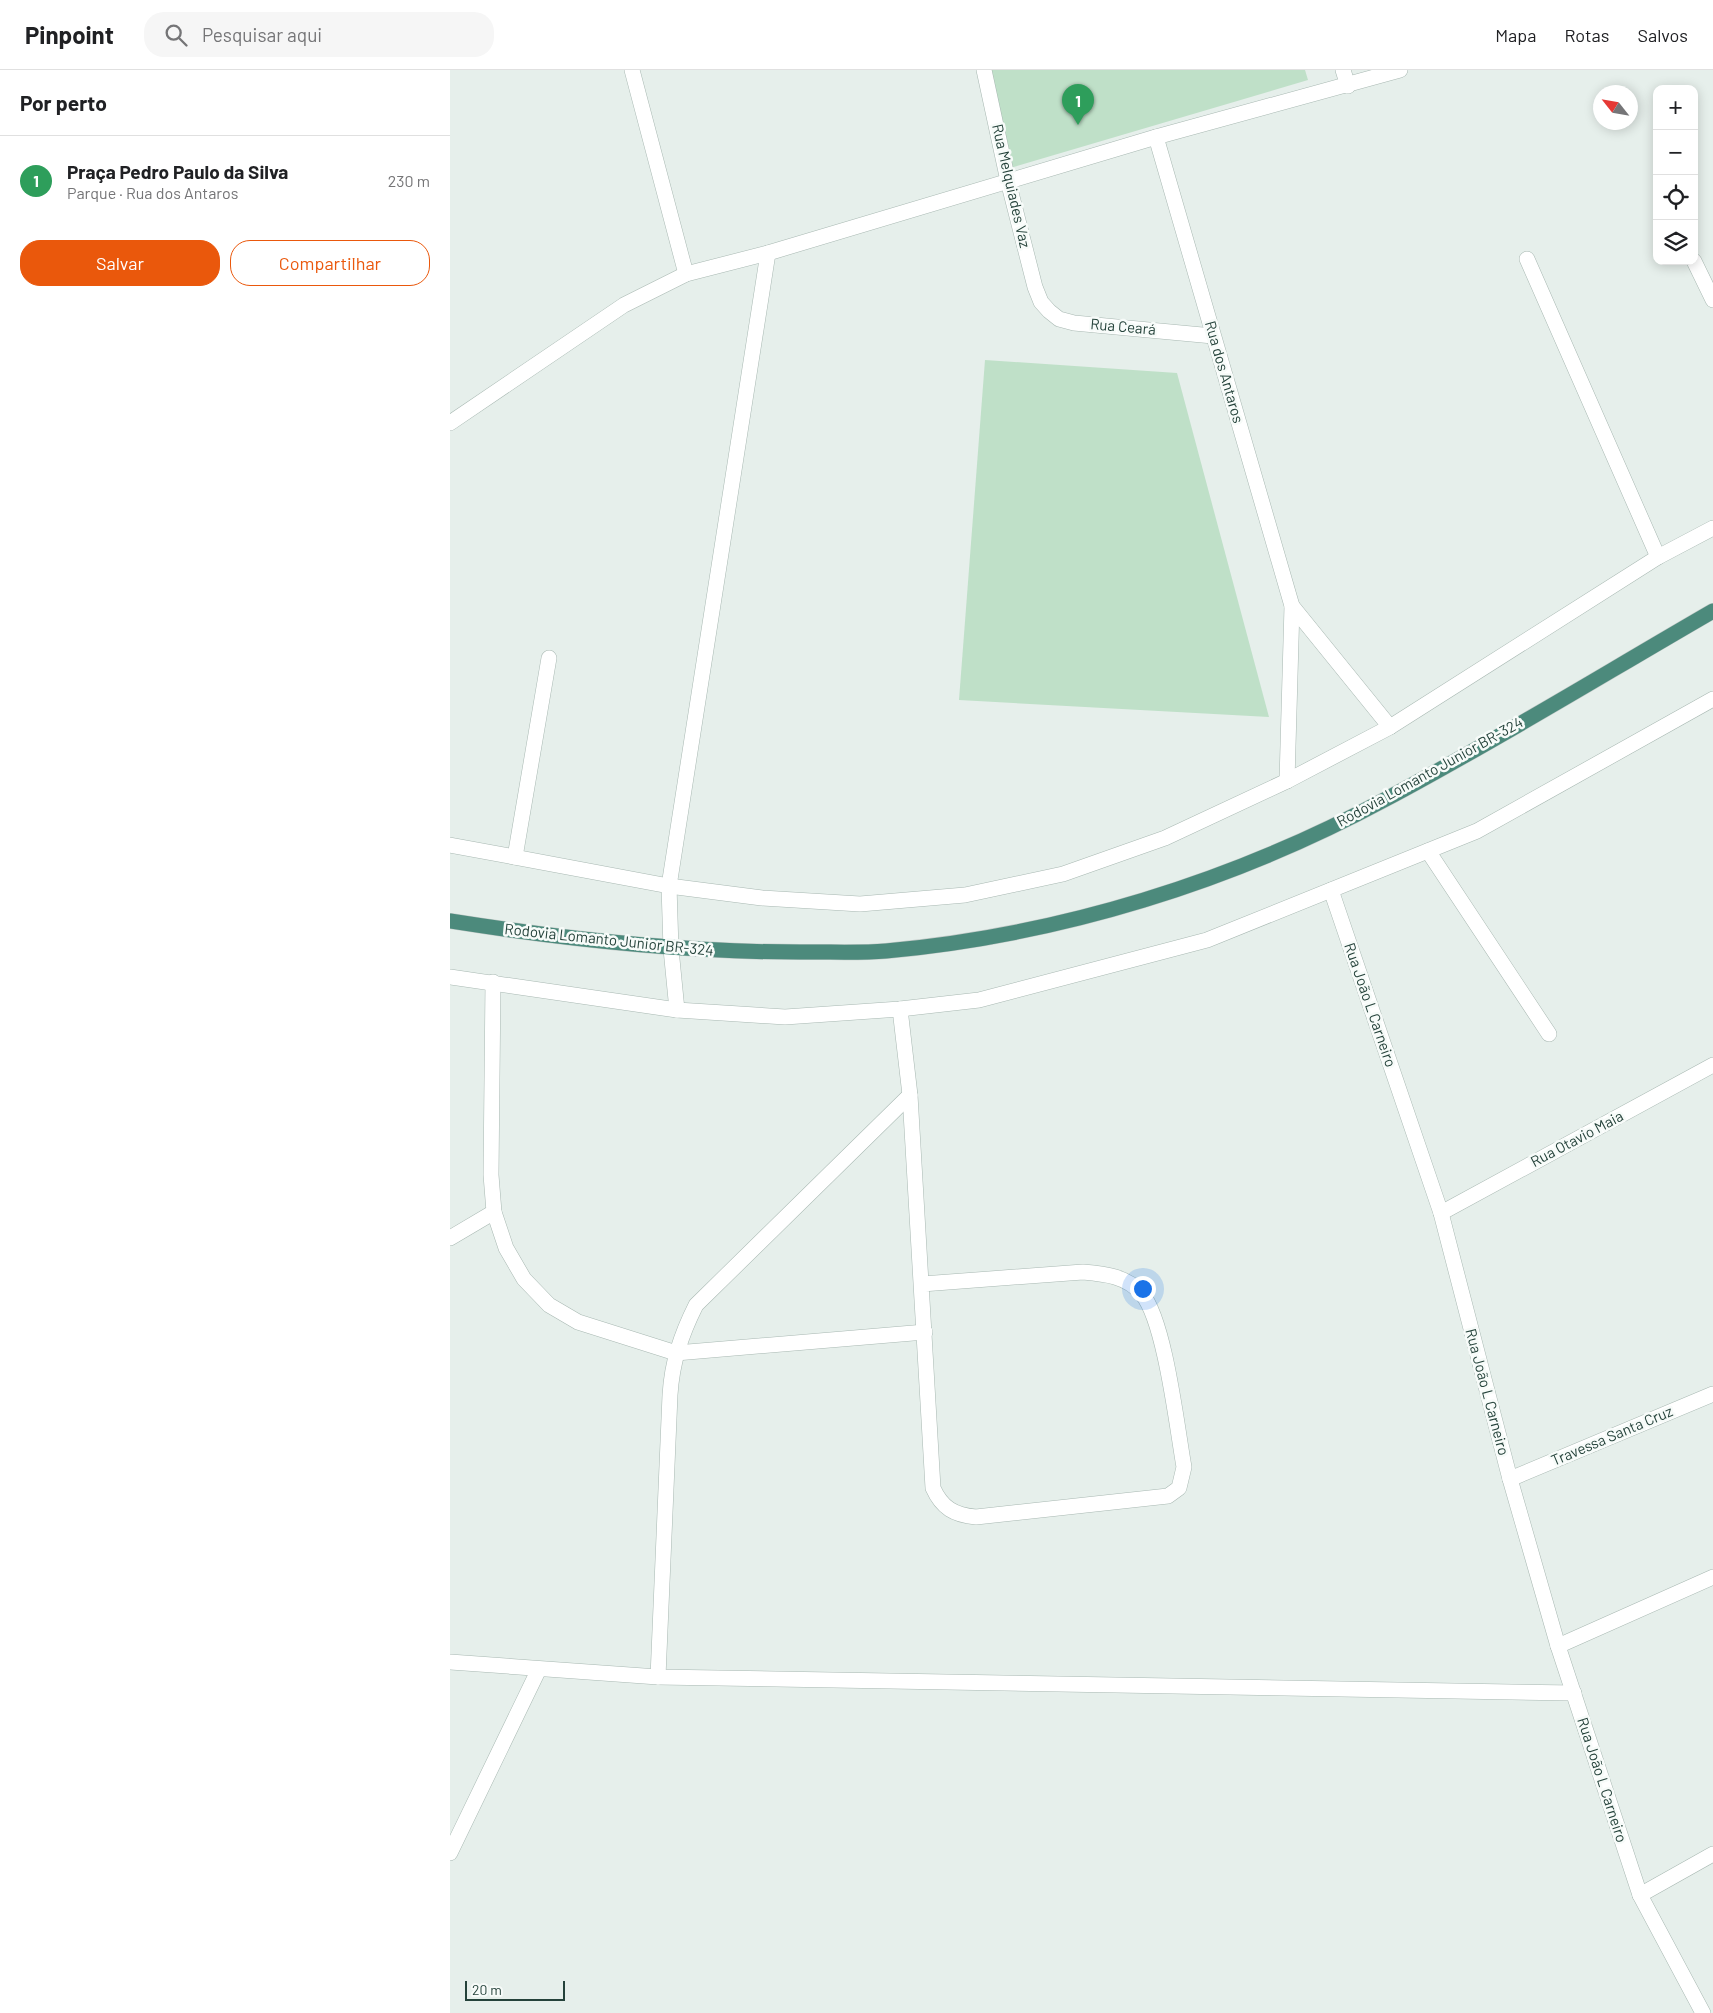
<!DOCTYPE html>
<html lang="pt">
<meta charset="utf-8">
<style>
body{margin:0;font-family:Barlow,sans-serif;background:#f6f6f6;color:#202124}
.controls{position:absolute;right:15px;top:15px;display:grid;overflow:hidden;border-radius:10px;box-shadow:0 2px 12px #0003}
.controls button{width:45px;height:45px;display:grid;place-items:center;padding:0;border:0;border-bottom:1px solid #e0e0e0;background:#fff;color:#202124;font:25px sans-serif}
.compass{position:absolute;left:1143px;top:15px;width:45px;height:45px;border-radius:50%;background:#fff;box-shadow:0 2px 12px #0003;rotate:301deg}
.scale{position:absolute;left:15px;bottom:12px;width:100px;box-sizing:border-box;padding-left:5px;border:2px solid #24423a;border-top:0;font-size:14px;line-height:18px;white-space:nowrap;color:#24423a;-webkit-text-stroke:4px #f7fbf9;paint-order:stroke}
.you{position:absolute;left:692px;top:1218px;width:18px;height:18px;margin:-12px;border:4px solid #fff;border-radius:50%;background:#1a73e8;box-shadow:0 0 0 8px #1a73e833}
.badge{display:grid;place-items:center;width:32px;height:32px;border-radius:50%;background:#ea580c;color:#fff;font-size:16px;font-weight:700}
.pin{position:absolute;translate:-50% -41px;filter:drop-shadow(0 1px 2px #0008)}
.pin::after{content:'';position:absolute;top:26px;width:18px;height:15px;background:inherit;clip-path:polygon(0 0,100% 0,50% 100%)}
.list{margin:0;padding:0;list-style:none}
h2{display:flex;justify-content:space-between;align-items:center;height:65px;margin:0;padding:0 20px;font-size:21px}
h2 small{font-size:16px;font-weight:400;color:#757577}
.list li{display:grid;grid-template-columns:32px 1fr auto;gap:15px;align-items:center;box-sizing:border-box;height:90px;padding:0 20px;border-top:1px solid #e0e0e0}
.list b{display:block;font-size:19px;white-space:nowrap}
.list p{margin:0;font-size:16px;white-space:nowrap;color:#757577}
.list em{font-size:16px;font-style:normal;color:#757577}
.actions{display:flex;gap:10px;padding:15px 20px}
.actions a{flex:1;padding:11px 0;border:1px solid #ea580c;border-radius:20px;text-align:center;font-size:18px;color:#ea580c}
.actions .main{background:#ea580c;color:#fff}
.icon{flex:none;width:28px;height:28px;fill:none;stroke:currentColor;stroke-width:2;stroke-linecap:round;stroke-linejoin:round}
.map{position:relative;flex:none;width:1263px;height:1943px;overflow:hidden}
header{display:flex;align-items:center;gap:30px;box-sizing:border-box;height:70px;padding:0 25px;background:#fff;border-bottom:1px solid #e0e0e0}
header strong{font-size:24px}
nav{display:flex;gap:28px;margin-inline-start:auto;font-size:18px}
.search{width:350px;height:45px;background:#f6f6f6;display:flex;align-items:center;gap:12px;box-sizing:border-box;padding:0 18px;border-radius:20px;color:#757577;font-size:19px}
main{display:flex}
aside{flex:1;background:#fff}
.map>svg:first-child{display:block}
</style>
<header>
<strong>Pinpoint</strong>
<div class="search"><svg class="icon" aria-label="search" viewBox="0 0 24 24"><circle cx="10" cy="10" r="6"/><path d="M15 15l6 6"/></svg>Pesquisar aqui</div>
<nav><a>Mapa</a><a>Rotas</a><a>Salvos</a></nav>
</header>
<main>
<aside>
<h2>Por perto<small></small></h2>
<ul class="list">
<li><span class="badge" style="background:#2e9e5b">1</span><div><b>Praça Pedro Paulo da Silva</b><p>Parque · Rua dos Antaros</p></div><em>230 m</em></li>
</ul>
<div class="actions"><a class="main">Salvar</a><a>Compartilhar</a></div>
</aside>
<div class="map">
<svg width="1263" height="1943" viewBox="0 0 1263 1943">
<rect width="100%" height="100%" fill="#e6efeb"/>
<!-- green -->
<g fill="#bfe0c8">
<polygon points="538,0 855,0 858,10 557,99"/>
<polygon points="535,290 727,303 819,647 509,630"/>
</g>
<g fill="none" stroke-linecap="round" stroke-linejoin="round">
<defs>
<g id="minor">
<polyline points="182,0 236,204"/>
<polyline points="534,0 558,111 585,217 591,232 599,241 609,249 624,253 763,266"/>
<polyline points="893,0 898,16"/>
<polyline points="706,67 842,536 837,711"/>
<polyline points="1077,189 1208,487"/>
<polyline points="1244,191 1263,230"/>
<polyline points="0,353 174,235 236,204 318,183 706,67 950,0"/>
<polyline points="842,536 940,657"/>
<polyline points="0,775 219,816 312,828 410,834 515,825 613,804 715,768 837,711 940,657 1208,487 1263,458"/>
<polyline points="978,781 1099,964"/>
<polyline points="65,787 99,588"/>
<polyline points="881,820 991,1143 1060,1409 1108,1576 1190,1825 1253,1943"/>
<polyline points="0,907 227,940 335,947 450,939 529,930 757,870 1027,761 1263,629"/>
<polyline points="43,912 41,1105 44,1142 56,1178 74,1209 99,1235 128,1252 226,1283 475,1262"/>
<path d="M450,939L460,1025L483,1418C492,1438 504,1445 526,1447L718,1426L729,1418L734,1397C727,1358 715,1251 692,1224C677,1206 655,1204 633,1202L472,1214"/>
<polyline points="227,940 221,879 219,816 318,183"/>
<polyline points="991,1143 1263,995"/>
<polyline points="0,1168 44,1142"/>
<polyline points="1060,1409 1263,1324"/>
<polyline points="1108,1576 1263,1507"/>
<polyline points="0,1592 208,1607 1124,1623"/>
<path d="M208,1607L220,1325C222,1292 231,1265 246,1235L460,1025"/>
<polyline points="0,1783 89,1599"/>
<polyline points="1190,1825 1263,1784"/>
</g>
<path id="trunk" d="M0,851C120,870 240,883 362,882C386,882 412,883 436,881C610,865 782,812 936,729C1047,670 1154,604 1263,541"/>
</defs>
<!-- minor casing -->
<use href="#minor" stroke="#a8b8b2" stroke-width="16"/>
<!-- trunk casing -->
<use href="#trunk" stroke="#c2cac8" stroke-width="16"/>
<!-- minor -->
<use href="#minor" stroke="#fff" stroke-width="15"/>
<!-- trunk -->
<use href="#trunk" stroke="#4c8a7c" stroke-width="15"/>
</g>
<g text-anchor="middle" stroke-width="5" stroke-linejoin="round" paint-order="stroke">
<!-- street labels -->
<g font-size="15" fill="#24423a" stroke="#f7fbf9">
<text transform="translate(561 116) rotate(77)" y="5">Rua Melquiades Vaz</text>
<text transform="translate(673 257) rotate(5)" y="5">Rua Ceará</text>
<text transform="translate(774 302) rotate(74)" y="5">Rua dos Antaros</text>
<text transform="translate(980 702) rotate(-29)" y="5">Rodovia Lomanto Junior BR-324</text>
<text transform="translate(159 870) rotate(6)" y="5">Rodovia Lomanto Junior BR-324</text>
<text transform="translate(920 935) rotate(71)" y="5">Rua João L Carneiro</text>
<text transform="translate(1127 1069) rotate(-28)" y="5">Rua Otavio Maia</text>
<text transform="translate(1037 1322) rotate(75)" y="5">Rua João L Carneiro</text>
<text transform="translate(1162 1366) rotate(-23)" y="5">Travessa Santa Cruz</text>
<text transform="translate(1152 1710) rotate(72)" y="5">Rua João L Carneiro</text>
</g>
</g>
</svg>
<div class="controls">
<button>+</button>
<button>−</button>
<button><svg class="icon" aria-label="locate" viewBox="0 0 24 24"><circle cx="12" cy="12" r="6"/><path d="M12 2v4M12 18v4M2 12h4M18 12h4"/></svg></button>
<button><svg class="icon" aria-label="layers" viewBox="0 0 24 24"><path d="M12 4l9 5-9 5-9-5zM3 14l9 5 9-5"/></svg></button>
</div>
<svg class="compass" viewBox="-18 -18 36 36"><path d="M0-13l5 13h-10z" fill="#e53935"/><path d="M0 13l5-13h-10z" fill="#757577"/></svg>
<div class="scale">20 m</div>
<div class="you"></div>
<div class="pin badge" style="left:628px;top:55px;background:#2e9e5b">1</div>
</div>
</main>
